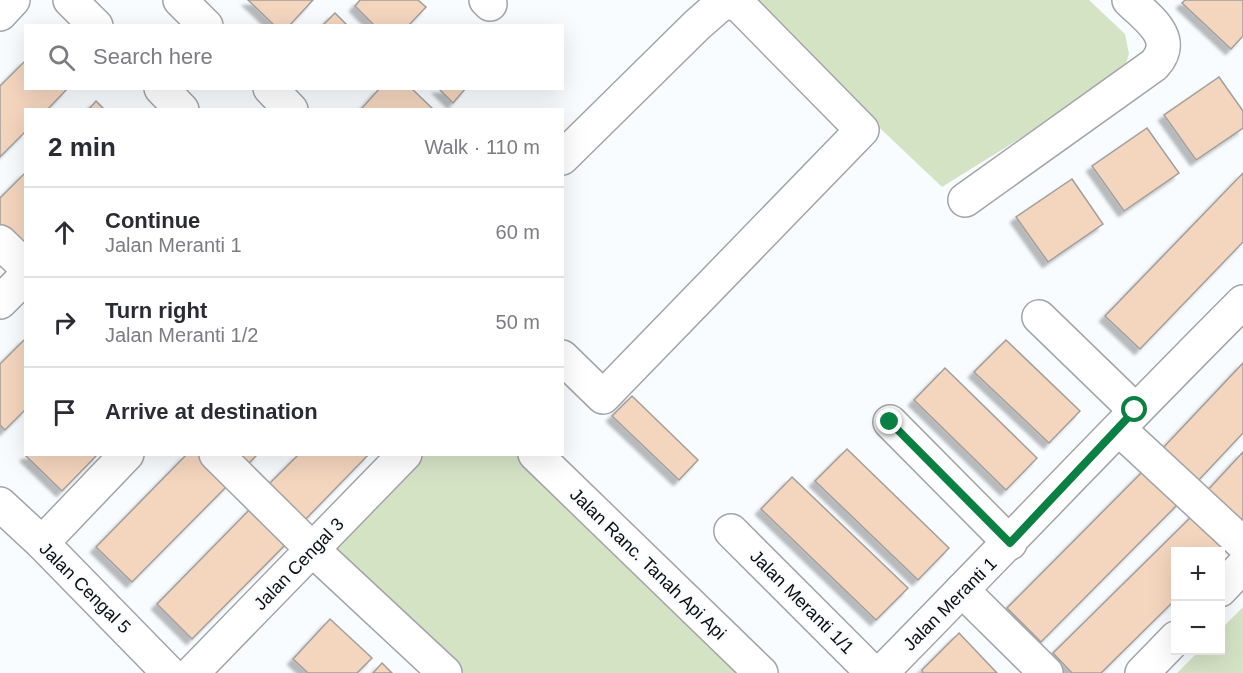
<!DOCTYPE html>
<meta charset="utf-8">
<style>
body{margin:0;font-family:Arial,sans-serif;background:#f7f7f7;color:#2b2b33}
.controls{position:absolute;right:18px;bottom:18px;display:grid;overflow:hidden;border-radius:0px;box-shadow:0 6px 24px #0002}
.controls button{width:54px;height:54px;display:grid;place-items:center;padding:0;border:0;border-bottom:2px solid #e1e1e2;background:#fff;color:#2b2b33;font:30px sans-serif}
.stop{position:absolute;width:18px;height:18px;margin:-14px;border:4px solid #0b8043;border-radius:50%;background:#fff}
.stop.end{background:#0b8043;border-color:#fff;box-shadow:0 2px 6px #0008}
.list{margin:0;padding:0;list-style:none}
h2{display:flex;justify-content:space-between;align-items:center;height:78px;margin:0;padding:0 24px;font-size:26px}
h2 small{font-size:20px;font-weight:400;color:#7c7c81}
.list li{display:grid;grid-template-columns:39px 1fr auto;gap:18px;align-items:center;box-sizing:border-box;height:90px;padding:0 24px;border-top:2px solid #e1e1e2}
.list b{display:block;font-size:22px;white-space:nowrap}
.list p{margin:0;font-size:20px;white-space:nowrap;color:#7c7c81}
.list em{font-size:20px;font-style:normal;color:#7c7c81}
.icon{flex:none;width:33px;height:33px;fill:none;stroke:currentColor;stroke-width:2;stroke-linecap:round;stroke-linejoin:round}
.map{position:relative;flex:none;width:1243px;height:673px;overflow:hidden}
.search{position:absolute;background:#fff;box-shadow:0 6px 24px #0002;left:24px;top:24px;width:540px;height:66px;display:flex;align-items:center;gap:15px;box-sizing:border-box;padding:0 21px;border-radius:0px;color:#7c7c81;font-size:22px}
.panel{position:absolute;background:#fff;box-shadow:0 6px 24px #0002;left:24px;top:108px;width:540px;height:348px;border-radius:0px}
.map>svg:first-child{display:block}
</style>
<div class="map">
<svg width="1243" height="673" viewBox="0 0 1243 673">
<defs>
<filter id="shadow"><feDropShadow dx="-5.5" dy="5.5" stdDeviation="1.5" flood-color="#0004"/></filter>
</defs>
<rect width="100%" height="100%" fill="#f9fcff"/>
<!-- green -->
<g fill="#d5e3c5">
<polygon points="745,0 1089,0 1125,34 1129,54 1124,69 1108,84 942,187"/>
<polygon points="419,455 523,455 749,673 461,673 333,547"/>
<polygon points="1243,607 1243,673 1177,673 1199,651 1220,650 1221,629"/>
</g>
<!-- building -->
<g fill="#f4d5be" stroke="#a29e9c" stroke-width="1.5" filter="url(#shadow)">
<polygon points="248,0 313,0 289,26 275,26"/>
<polygon points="360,0 418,0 426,7 408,26 375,26 355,6"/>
<polygon points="1185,0 1243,0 1243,36 1231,49 1182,3"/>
<polygon points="335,13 348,26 322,26"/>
<polygon points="26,60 26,88 68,88 47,110 26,110 26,131 0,157 0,86"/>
<polygon points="1219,77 1243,111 1243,128 1196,160 1164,115"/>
<polygon points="380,88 411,88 433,109 363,110 362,108"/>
<polygon points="438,88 466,88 453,103"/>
<polygon points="96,101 105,110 88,110"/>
<polygon points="1147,128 1179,173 1124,211 1092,166"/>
<polygon points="26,172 26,243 20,249 0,230 0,198"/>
<polygon points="1243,173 1243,242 1140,349 1105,316"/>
<polygon points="1072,179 1103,224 1048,262 1016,217"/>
<polygon points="26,338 26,409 5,430 0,425 0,364"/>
<polygon points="1006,340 1080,411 1049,443 974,372"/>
<polygon points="1243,363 1243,433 1196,483 1161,450"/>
<polygon points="945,368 1037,458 1006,490 914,400"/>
<polygon points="632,396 698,460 679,480 612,416"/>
<polygon points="847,449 949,548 918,580 815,481"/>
<polygon points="1243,452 1243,523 1206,492"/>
<polygon points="27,454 98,454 62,491 26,456"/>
<polygon points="187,454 201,454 230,483 132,582 96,547"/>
<polygon points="230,454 258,454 244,468"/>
<polygon points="299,454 369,454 301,524 265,488"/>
<polygon points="1149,465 1183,499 1041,642 1007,608"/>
<polygon points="792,477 908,588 876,620 761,509"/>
<polygon points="255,504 291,539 192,639 157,604"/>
<polygon points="1196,512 1230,546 1220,555 1220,552 1176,552 1176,599 1101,673 1072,673 1053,653"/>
<polygon points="330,619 372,658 357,673 308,673 293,659"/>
<polygon points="959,633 997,673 923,673 922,670"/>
<polygon points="382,663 392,673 373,673"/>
</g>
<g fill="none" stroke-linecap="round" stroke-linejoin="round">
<defs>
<g id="minor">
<polyline points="70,0 96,26"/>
<polyline points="180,0 206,26"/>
<polyline points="486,0 490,4"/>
<polyline points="0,14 13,0"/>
<polyline points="161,88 182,110"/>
<polyline points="270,88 291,110"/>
<polyline points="562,158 697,25 721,4 731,2 741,7 862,130 603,397 562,357"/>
<path d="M965,200L1154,65C1179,38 1147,18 1129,0"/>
<polyline points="0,242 26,267"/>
<polyline points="0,302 26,276"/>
<polyline points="1039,317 1135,410"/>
<polyline points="890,422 1010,543"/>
<polyline points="1119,429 1243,544"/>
<polyline points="216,454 313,550 445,673"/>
<polyline points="535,454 761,673"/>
<polyline points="0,504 42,543 169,673"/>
<polyline points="731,531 873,673"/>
<polyline points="42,543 127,454"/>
<polyline points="962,590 1046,673"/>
<polyline points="1220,590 1243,566"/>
<polyline points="192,673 405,454"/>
<path d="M881,673C1002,550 1121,424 1243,302"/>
<polyline points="1142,673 1176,638"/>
</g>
</defs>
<!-- minor casing -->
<use href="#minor" stroke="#a3a4a8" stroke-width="36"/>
<!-- minor -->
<use href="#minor" stroke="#fff" stroke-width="33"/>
</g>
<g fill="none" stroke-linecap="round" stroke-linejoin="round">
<!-- route -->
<polyline stroke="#0b8043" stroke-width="8" points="890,422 1010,543 1135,410"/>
</g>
<g text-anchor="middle" stroke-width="4.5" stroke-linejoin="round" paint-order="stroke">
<!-- street labels -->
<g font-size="18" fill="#0e0e0f" stroke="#f9fcff">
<text transform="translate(299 564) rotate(-46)" y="6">Jalan Cengal 3</text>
<text transform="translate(648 564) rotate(44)" y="6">Jalan Ranc. Tanah Api Api</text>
<text transform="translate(85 588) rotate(45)" y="6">Jalan Cengal 5</text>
<text transform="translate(802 602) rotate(45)" y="6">Jalan Meranti 1/1</text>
<text transform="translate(950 604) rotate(-45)" y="6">Jalan Meranti 1</text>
</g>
</g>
</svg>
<div class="controls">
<button>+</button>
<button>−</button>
</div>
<div class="stop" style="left:1135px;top:410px"></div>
<div class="stop end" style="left:890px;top:422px"></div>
<div class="search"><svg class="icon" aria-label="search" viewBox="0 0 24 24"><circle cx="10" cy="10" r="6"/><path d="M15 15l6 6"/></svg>Search here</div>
<section class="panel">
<h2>2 min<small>Walk · 110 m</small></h2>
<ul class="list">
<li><svg class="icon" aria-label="ahead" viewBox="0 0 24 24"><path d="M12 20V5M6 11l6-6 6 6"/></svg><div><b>Continue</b><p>Jalan Meranti 1</p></div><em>60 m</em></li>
<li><svg class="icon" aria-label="right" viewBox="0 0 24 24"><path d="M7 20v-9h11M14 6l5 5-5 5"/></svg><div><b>Turn right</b><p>Jalan Meranti 1/2</p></div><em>50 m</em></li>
<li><svg class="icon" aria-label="arrive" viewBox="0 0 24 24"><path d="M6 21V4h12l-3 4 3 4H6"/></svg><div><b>Arrive at destination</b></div></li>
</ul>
</section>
</div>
